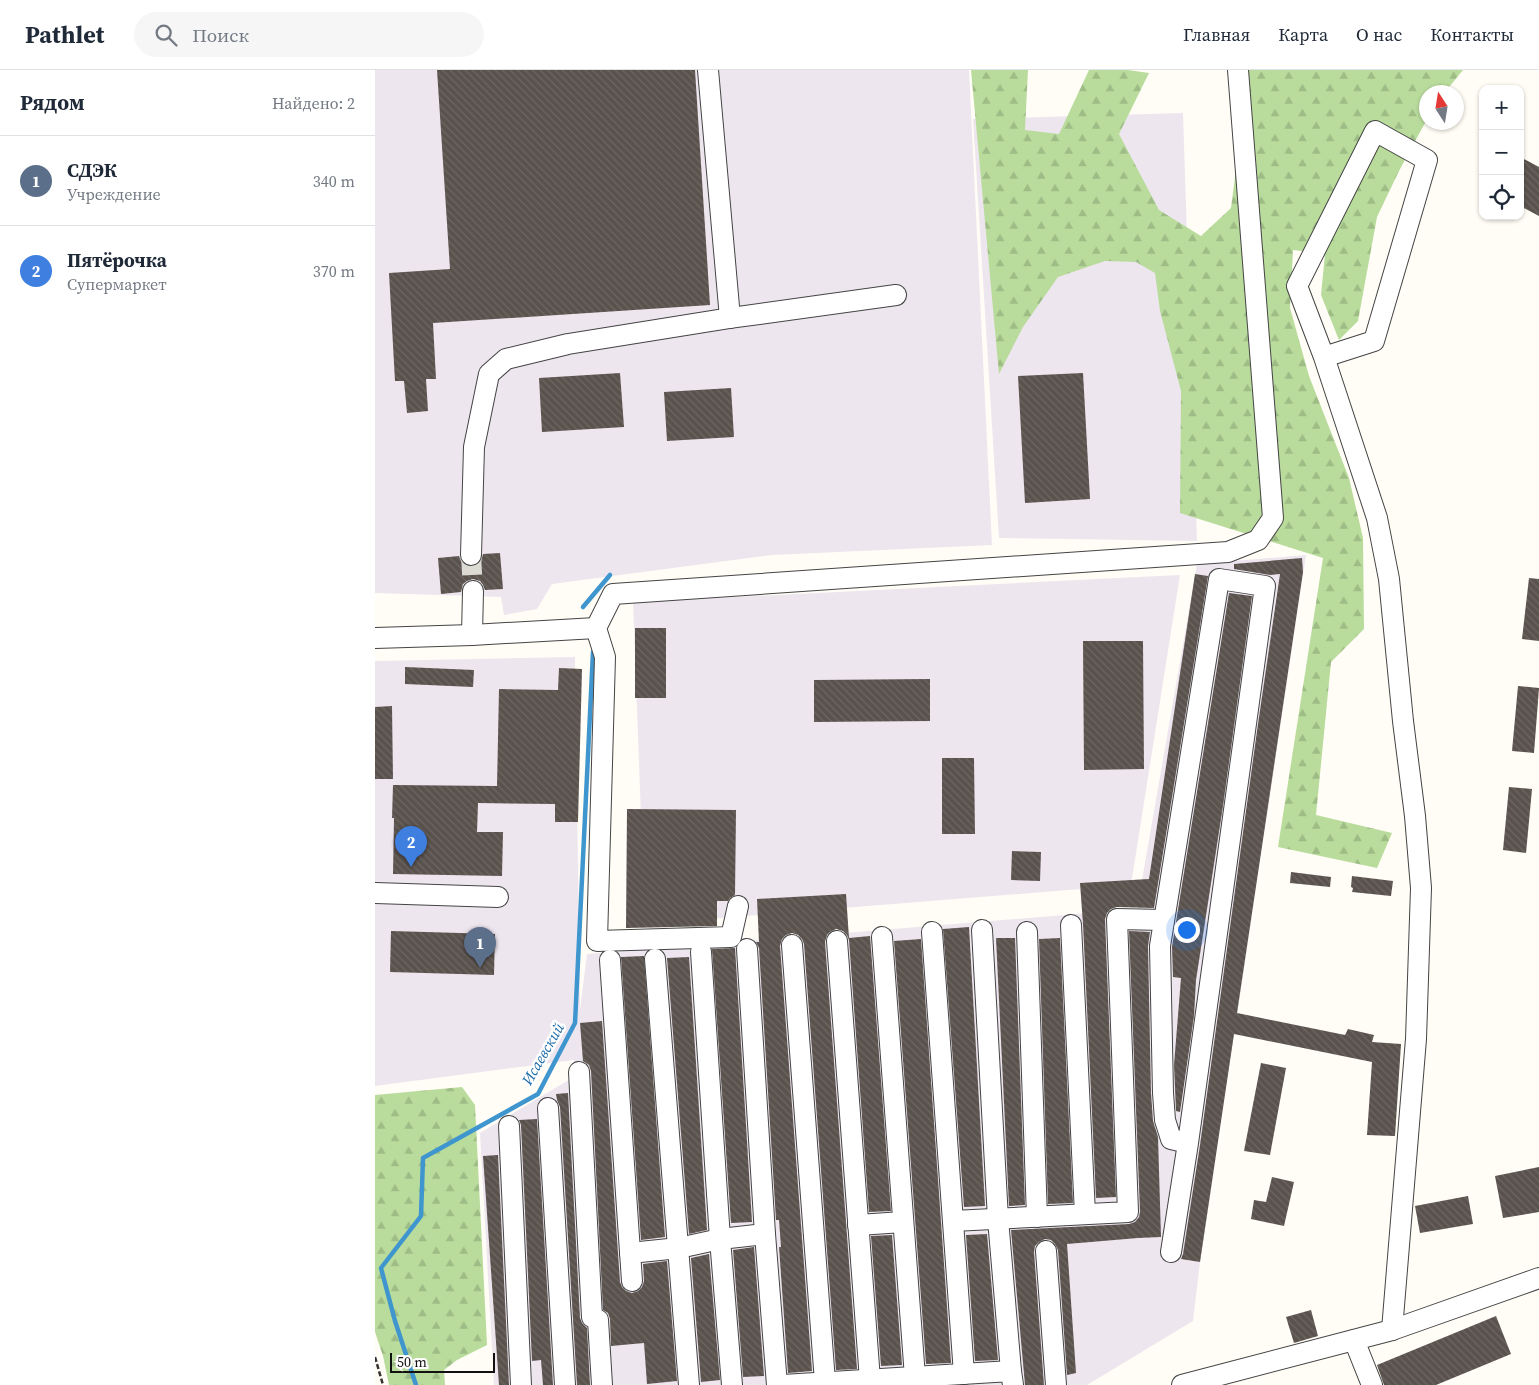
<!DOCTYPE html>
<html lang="ru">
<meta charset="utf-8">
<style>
body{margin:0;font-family:"Source Serif 4",serif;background:#f6f6f7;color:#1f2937}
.controls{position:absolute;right:15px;top:15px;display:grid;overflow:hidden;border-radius:10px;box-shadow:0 1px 4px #0004}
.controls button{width:45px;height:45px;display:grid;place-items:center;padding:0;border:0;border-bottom:1px solid #e0e1e3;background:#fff;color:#1f2937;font:25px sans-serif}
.compass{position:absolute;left:1044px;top:15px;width:45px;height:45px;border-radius:50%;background:#fff;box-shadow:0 1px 4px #0004;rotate:348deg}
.scale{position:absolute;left:15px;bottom:12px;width:105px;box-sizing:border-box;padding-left:5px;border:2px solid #111;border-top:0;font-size:14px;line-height:18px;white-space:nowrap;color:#111;-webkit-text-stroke:4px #fff;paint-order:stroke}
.you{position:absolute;left:811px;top:859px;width:18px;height:18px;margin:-12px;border:4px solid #fff;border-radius:50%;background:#1a73e8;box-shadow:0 0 0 8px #1a73e833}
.badge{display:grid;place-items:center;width:32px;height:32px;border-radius:50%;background:#c4262e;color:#fff;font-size:16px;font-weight:700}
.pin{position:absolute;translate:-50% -41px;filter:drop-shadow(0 1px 2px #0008)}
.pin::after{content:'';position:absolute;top:26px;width:18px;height:15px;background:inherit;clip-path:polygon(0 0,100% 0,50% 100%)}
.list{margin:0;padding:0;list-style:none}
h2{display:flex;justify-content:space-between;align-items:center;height:65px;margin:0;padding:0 20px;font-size:21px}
h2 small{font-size:16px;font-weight:400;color:#747a83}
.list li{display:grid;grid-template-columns:32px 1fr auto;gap:15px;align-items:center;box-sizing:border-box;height:90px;padding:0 20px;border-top:1px solid #e0e1e3}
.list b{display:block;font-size:19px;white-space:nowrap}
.list p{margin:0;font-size:16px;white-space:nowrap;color:#747a83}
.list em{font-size:16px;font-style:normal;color:#747a83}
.icon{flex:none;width:28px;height:28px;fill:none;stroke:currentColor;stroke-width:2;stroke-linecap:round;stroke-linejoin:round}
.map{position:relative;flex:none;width:1164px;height:1315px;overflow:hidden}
header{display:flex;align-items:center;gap:30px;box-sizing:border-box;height:70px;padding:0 25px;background:#fff;border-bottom:1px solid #e0e1e3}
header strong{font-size:24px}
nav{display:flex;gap:28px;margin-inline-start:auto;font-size:18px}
.search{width:350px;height:45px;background:#f6f6f7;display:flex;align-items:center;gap:12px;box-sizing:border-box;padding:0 18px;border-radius:28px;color:#747a83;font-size:19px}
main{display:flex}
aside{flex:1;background:#fff}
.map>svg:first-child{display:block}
</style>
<header>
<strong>Pathlet</strong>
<div class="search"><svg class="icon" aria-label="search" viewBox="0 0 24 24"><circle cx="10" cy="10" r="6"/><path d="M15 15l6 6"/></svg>Поиск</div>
<nav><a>Главная</a><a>Карта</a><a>О нас</a><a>Контакты</a></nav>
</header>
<main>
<aside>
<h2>Рядом<small>Найдено: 2</small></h2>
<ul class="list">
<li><span class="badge" style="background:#5c6f8a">1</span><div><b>СДЭК</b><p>Учреждение</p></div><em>340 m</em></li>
<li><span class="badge" style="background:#3f7fe0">2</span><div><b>Пятёрочка</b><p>Супермаркет</p></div><em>370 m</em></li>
</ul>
</aside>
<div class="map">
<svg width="1164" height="1315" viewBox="0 0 1164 1315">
<defs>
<pattern id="forest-firs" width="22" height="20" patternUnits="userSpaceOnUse" patternTransform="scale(1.25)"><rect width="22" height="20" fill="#b9dc9c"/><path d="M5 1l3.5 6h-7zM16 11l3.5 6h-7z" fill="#9ebc85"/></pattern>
<pattern id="building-back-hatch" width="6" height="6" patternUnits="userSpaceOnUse" patternTransform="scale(1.25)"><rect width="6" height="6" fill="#5a524d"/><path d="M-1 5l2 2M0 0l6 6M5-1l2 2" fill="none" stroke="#6d6662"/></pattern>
</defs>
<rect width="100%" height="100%" fill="#fffdf5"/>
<!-- industrial -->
<g fill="#eee6ef">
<polygon points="0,0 594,0 617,475 397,485 177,514 162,539 129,545 126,527 0,523"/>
<polygon points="808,43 822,471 624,468 598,49"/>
<polygon points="931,485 825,1192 818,1251 712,1315 119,1315 105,1063 197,1008 199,990 0,1016 0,591 200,587 205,940 212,884 762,839 822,494"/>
<polygon points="805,505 756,815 270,854 258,532"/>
</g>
<!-- forest -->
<g fill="url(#forest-firs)">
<polygon points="596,0 653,0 650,60 684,64 714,0 753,0 774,3 744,64 784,140 826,166 856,138 874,0 1088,0 1070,22 1052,22 1051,51 1024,101 1002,147 983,251 964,270 946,225 950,184 918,180 915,238 934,306 974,408 988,468 989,559 956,592 941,745 1017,763 1002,798 903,777 948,488 805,443 806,321 785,241 780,203 761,192 730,191 683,207 648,257 624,304"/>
<polygon points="87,1017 100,1035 112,1275 82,1290 69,1300 70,1315 14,1315 8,1286 0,1262 0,1025"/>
</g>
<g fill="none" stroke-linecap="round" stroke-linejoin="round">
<!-- stream -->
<g stroke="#3f96cf" stroke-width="4.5">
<polyline points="208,537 235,505"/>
<polyline points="41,1315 20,1251 6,1198 46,1146 48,1088 163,1024 200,953 218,582"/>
</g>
</g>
<!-- building -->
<g fill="url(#building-back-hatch)">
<polygon points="62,0 320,0 335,235 58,253 61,309 51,309 53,341 32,343 29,311 20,311 14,203 75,199"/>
<polygon points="1145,87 1164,97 1164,146 1145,136"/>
<polygon points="245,303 249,357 167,362 164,308"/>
<polygon points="708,303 715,429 650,433 643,306"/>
<polygon points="356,318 359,367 292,371 289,322"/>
<polygon points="125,483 128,519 110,520 108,515 105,511 98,509 92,511 88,514 86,522 66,524 63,488 84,486 86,491 89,495 96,497 102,495 106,492 108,484"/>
<polygon points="927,488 928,502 862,943 970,965 973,959 999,965 997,972 1026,974 1020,1066 992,1065 997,992 859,964 825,1192 806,1189 808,1184 825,1075 883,654 905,504 895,505 859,499 859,494"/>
<polygon points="820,504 833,506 779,838 742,837 736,839 732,843 730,849 741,1127 721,1128 708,854 705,813 774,809"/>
<polygon points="1154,508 1164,509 1164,571 1147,569"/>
<polygon points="854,523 877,526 848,736 821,910 819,946 805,1042 801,1041 799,995 806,908 798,907 797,877"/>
<rect x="260" y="558" width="31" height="70"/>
<polygon points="708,571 768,571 769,699 709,700"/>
<polygon points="30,597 99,600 98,617 30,614"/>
<polygon points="184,598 207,599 203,752 180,752 180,734 103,733 102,762 128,762 127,806 18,804 19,748 17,748 18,715 122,716 124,619 183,620"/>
<polygon points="555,609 555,651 439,652 439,610"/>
<polygon points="1143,616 1164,618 1159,683 1137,681"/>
<polygon points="17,636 18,709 0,709 0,637"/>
<polygon points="567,688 599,688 600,764 567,764"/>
<polygon points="1134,717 1157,719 1151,783 1128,780"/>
<polygon points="252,739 361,740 360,825 355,828 353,831 342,831 342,856 251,858"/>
<polygon points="637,781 666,782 665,811 636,810"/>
<polygon points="916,802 956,807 955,817 915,813"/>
<polygon points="977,806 1018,811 1016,826 977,822 978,818 976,817"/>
<polygon points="471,824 474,868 495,866 516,1141 494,1142 474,870 472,865 468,861 461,859 455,862 452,865 450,872 482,1299 461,1300 429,874 427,869 423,865 417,863 411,865 407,869 405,876 437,1301 413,1303 404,1177 406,1177 404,1150 401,1150 384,878 381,872 384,872 382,829"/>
<polygon points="594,857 610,1136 589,1137 568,859"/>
<polygon points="16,861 120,864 119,905 15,902"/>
<polygon points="754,861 775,862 773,876 776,1023 778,1051 783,1067 786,1167 763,1168 692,1174 701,1303 692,1305 683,1180 680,1174 676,1170 670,1169 664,1172 660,1176 659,1182 669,1315 650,1315 636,1160 754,1154 760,1152 764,1147 765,1142"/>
<polygon points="621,868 640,868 650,1135 634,1136"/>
<polygon points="685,868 698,1133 673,1134 664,869"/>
<polygon points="546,869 576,1293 551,1294 519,871"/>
<polygon points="360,878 377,1152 356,1153 337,879"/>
<polygon points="269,886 290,1167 266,1170 246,887"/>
<polygon points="314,887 332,1160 314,1164 292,888"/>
<polygon points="227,951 245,1212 247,1217 251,1221 257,1223 263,1221 267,1217 269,1211 268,1194 292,1191 302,1311 272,1314 269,1273 236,1276 235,1249 233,1243 228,1240 216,1001 214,995 208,991 205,953"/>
<polygon points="886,993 911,998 895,1085 869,1081"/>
<polygon points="193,1023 205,1248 207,1253 212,1258 215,1315 202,1315 185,1037 182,1030 181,1024"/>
<polygon points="162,1049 178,1315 168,1315 166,1290 157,1291 146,1055 144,1050"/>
<polygon points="123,1085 134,1315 124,1315 108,1086"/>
<polygon points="1164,1097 1164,1142 1128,1148 1120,1106"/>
<polygon points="897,1107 919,1112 909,1156 876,1149 879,1130 891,1132"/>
<polygon points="1093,1126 1098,1154 1045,1163 1040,1136"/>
<polygon points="612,1164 623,1290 600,1291 591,1165"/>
<polygon points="517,1165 527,1295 506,1296 496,1166"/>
<polygon points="379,1177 389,1306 368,1307 358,1180"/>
<polygon points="334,1184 345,1310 326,1312 316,1188"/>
<polygon points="936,1240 943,1266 919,1273 911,1247"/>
<polygon points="1121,1246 1136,1284 1061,1315 1009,1315 1002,1295"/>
</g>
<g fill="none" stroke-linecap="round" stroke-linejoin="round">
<!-- minor-tunnel -->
<polyline stroke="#dbdad3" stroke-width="20" stroke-dasharray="20 10" stroke-linecap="butt" points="96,485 98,521"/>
<defs>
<g id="minor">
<polyline points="333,0 355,248"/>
<polyline points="949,287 999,271 1052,90 1000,61 922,216 949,287 1002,448 1014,509 1028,651 1040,746 1046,818 1041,969 1017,1260"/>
<polyline points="96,485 99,377 114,304 131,289 193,274 355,248 521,225"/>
<polyline points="97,565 98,521"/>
<polyline points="0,568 97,565 221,558"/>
<polyline points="0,823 123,827"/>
<polyline points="363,836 356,867 222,871 230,587 221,558 238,524 853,482 883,470 898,448 863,0"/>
<polyline points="696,855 710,1144"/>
<polyline points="607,860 623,1149 636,1301"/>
<polyline points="557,862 589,1304"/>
<polyline points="652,862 662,1147"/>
<polyline points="507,867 540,1307"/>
<polyline points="462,871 495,1310"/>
<polyline points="417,875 450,1312"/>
<polyline points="372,879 390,1164 402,1315"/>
<polyline points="326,882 345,1169 357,1315"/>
<polyline points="280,889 314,1315"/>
<polyline points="235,890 257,1211"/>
<polyline points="204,1002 217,1247 223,1250 227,1315"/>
<polyline points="173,1038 190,1315"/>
<polyline points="134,1056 146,1315"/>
<polyline points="578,1151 753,1142 742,849 789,850"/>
<polyline points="483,1155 528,1152"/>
<polyline points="671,1181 681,1315"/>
<polyline points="796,1182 813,1073 890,516 844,509 785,876 788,1023 790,1050 796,1069 813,1073"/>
<polyline points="255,1183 304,1178 345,1169 390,1164"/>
<polyline points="979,1270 997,1315"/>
<polyline points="408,1315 636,1301 638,1315"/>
<polyline points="807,1315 1017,1260 1164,1208"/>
</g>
</defs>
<!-- minor casing -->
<use href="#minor" stroke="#444" stroke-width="22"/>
<!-- path -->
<polyline stroke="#333" stroke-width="2.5" stroke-dasharray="5 2.5" stroke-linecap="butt" points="0,1287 8,1315"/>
<!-- minor -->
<use href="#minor" stroke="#fff" stroke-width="20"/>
</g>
<g text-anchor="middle" stroke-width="5" stroke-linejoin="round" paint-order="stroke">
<!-- water labels -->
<g font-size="15" font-style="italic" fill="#1768a6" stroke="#fff">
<text transform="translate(168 984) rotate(-60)" y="5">Исаевский</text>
</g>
</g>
</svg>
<div class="controls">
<button>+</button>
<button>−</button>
<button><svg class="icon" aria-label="locate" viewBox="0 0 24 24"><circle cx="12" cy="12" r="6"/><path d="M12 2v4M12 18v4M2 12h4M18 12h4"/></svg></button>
</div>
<svg class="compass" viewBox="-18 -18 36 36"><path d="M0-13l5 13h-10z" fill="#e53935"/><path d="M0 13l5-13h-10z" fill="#747a83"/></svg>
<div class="scale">50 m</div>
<div class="you"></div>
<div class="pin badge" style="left:105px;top:898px;background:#5c6f8a">1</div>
<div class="pin badge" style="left:36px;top:797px;background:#3f7fe0">2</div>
</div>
</main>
